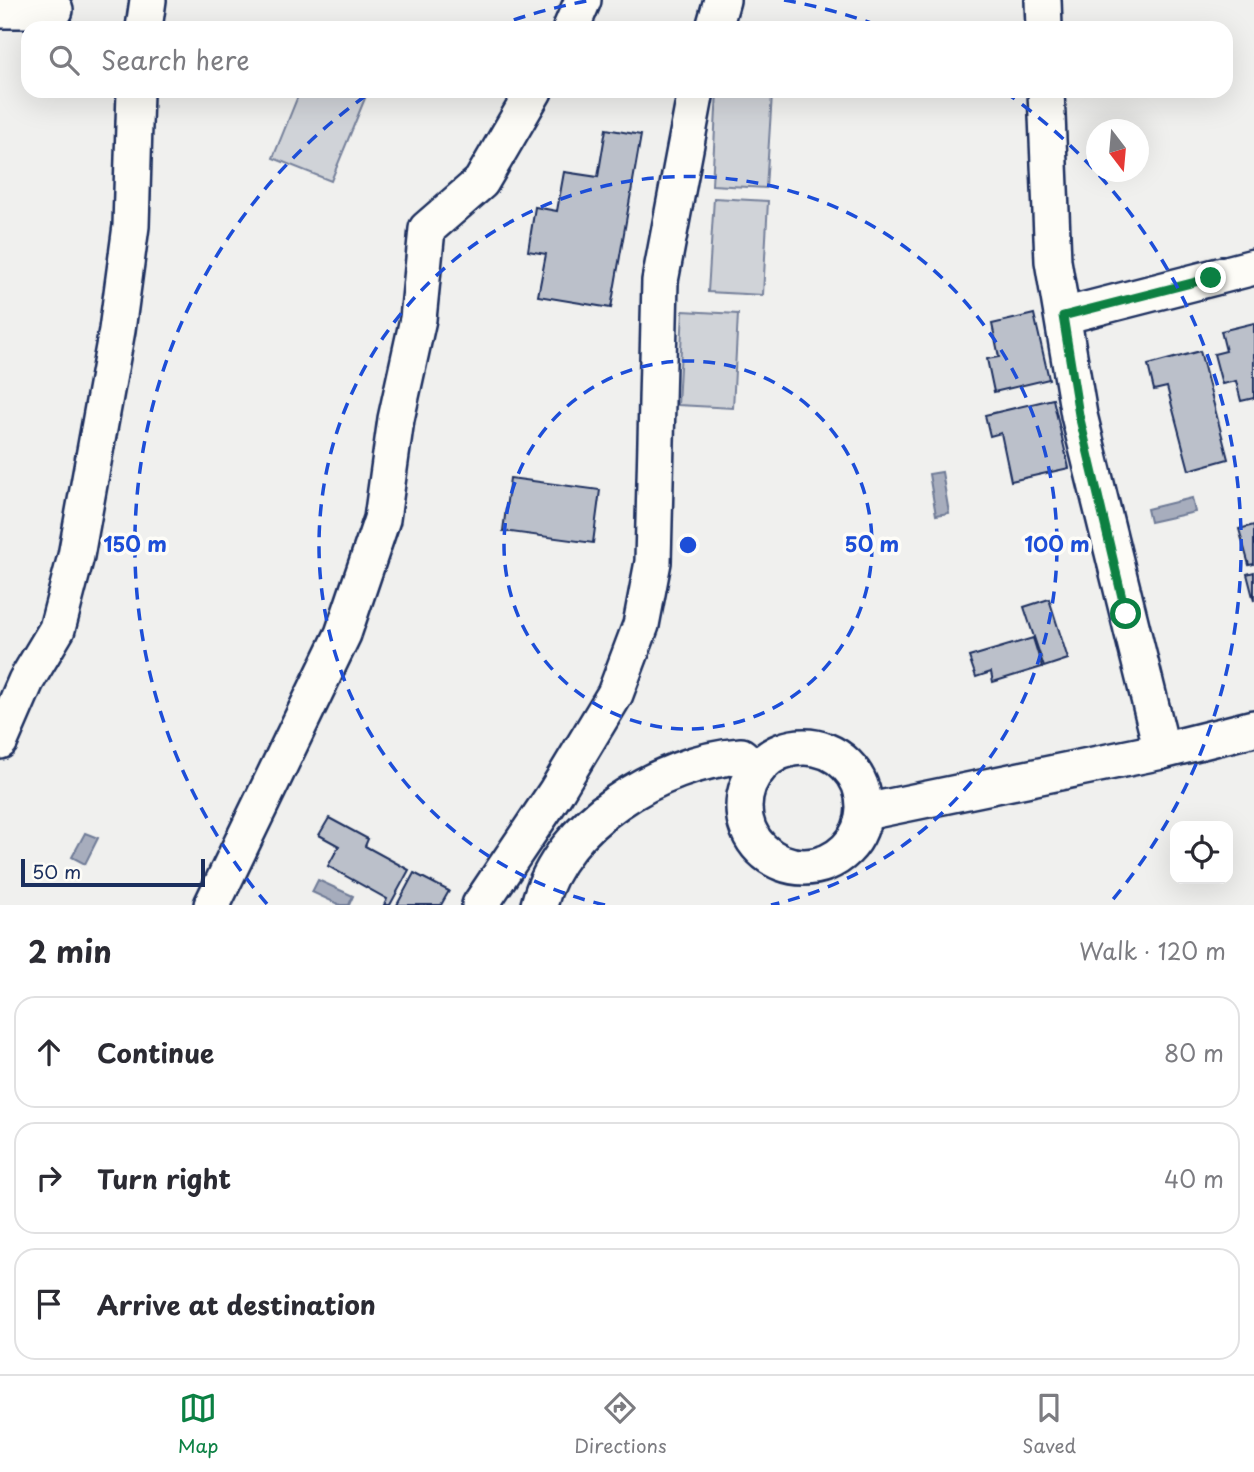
<!DOCTYPE html>
<meta charset="utf-8">
<style>
body{margin:0;font-family:"Playpen Sans",sans-serif;background:#f7f7f7;color:#2b2b33}
.controls{position:absolute;right:21px;bottom:21px;display:grid;overflow:hidden;border-radius:14px;box-shadow:0 7px 28px #0002}
.controls button{width:63px;height:63px;display:grid;place-items:center;padding:0;border:0;border-bottom:2px solid #e1e1e2;background:#fff;color:#2b2b33;font:35px sans-serif}
.compass{position:absolute;left:1086px;top:119px;width:63px;height:63px;border-radius:50%;background:#fff;box-shadow:0 7px 28px #0002;rotate:164deg}
.scale{position:absolute;left:21px;bottom:18px;width:184px;box-sizing:border-box;padding-left:7px;border:4px solid #1b2f5e;border-top:0;font-size:19px;line-height:24px;white-space:nowrap;color:#1b2f5e;-webkit-text-stroke:5px #fdfcf7;paint-order:stroke}
.stop{position:absolute;width:21px;height:21px;margin:-16px;border:5px solid #0b8043;border-radius:50%;background:#fff}
.stop.end{background:#0b8043;border-color:#fff;box-shadow:0 2px 7px #0008}
.list{margin:0;padding:0;list-style:none}
h2{display:flex;justify-content:space-between;align-items:center;height:91px;margin:0;padding:0 28px;font-size:30px}
h2 small{font-size:23px;font-weight:400;color:#7c7c81}
.list li{display:grid;grid-template-columns:46px 1fr auto;gap:21px;align-items:center;box-sizing:border-box;height:112px;margin:0 14px 14px;padding:0 14px;border:2px solid #e1e1e2;border-radius:21px}
.list b{display:block;font-size:26px;white-space:nowrap}
.list em{font-size:23px;font-style:normal;color:#7c7c81}
.icon{flex:none;width:38px;height:38px;fill:none;stroke:currentColor;stroke-width:2;stroke-linecap:round;stroke-linejoin:round}
.map{position:relative;flex:none;width:1254px;height:905px;overflow:hidden}
.search{position:absolute;background:#fff;box-shadow:0 7px 28px #0002;left:21px;right:21px;top:21px;height:77px;display:flex;align-items:center;gap:18px;box-sizing:border-box;padding:0 24px;border-radius:21px;color:#7c7c81;font-size:26px}
.sheet{height:469px;background:#fff}
nav{display:flex;justify-content:space-around;align-items:center;box-sizing:border-box;height:98px;border-top:2px solid #e1e1e2;background:#fff;font-size:19px;color:#7c7c81}
nav a{display:grid;justify-items:center;gap:4px}
nav .on{color:#0b8043}
.map>svg:first-child{display:block}
</style>
<div class="map">
<svg width="1254" height="905" viewBox="0 0 1254 905">
<rect width="100%" height="100%" fill="#f0f0ee"/>
<filter id="ink" filterUnits="userSpaceOnUse"><feTurbulence type="fractalNoise" baseFrequency=".0143" numOctaves="2"/><feDisplacementMap in="SourceGraphic" scale="14" xChannelSelector="R" yChannelSelector="G"/><feConvolveMatrix kernelMatrix="1 2 1 2 8 2 1 2 1" color-interpolation-filters="sRGB"/></filter>
<g filter="url(#ink)">
<!-- green -->
<g fill="#d0d3d8" stroke="#76819b" stroke-width="2">
<polygon points="300,91 368,91 331,181 273,158"/>
<polygon points="717,91 772,94 766,188 712,185"/>
<polygon points="714,198 768,201 763,295 708,292"/>
<polygon points="683,311 738,314 733,408 678,405"/>
</g>
<!-- water -->
<g fill="#a7adbd" stroke="#6f7b97" stroke-width="2">
<polygon points="942,472 949,513 936,515 929,474"/>
<polygon points="1192,498 1195,512 1150,522 1147,509"/>
<polygon points="85,833 98,838 85,864 72,857"/>
<polygon points="318,880 353,896 349,905 340,905 312,892"/>
</g>
<!-- building -->
<g fill="#bbc0ca" stroke="#1b2f5e" stroke-width="2">
<polygon points="606,129 641,135 611,308 538,296 546,254 528,251 535,207 557,211 564,172 598,177"/>
<polygon points="1034,314 1049,379 994,392 987,359 999,357 992,324"/>
<polygon points="1254,323 1254,398 1241,401 1236,381 1222,384 1214,354 1226,351 1221,331"/>
<polygon points="1200,351 1228,459 1189,470 1167,387 1154,390 1148,365"/>
<polygon points="1053,399 1069,468 1011,481 1001,433 990,436 985,415"/>
<polygon points="510,478 600,490 593,543 503,531"/>
<polygon points="1254,525 1254,564 1249,565 1239,529"/>
<polygon points="1254,572 1254,601 1247,574"/>
<polygon points="1049,599 1068,659 1044,667 1024,607"/>
<polygon points="1033,638 1042,667 993,682 991,672 976,677 969,657"/>
<polygon points="329,818 368,839 365,846 409,870 390,905 384,905 387,899 328,866 339,846 319,835"/>
<polygon points="414,873 449,891 441,905 397,905"/>
</g>
<g fill="none" stroke-linecap="round" stroke-linejoin="round">
<defs>
<g id="minor">
<polyline points="1043,0 1044,28"/>
<polyline points="0,10 55,10"/>
<polyline points="144,28 148,0"/>
<polyline points="571,28 583,0"/>
<polyline points="714,28 722,0"/>
<polyline points="1046,91 1053,261 1079,415 1162,751"/>
<polyline points="1063,316 1254,267"/>
<polyline points="0,741 26,681 57,629 76,556 117,330 131,226 135,91"/>
<circle cx="804" cy="807" r="60"/>
<polyline points="865,812 1162,751 1254,728"/>
<polyline points="212,905 343,634 382,519 396,419 418,319 427,229 481,182 534,91"/>
<polyline points="480,905 556,792 615,694 641,625 653,562 660,281 696,91"/>
<path d="M539,905C560,823 660,762 741,756L757,770"/>
</g>
</defs>
<!-- minor casing -->
<use href="#minor" stroke="#1b2f5e" stroke-width="40"/>
<!-- minor -->
<use href="#minor" stroke="#fdfcf7" stroke-width="35"/>
</g>
</g>
<g fill="none" stroke-linecap="round" stroke-linejoin="round" filter="url(#ink)">
<!-- route -->
<polyline stroke="#0b8043" stroke-width="9" points="1126,614 1079,415 1063,316 1211,278"/>
</g>
<!-- distance rings -->
<g fill="none" stroke="#1d4ed8" stroke-width="3.5" stroke-dasharray="12 9">
<circle cx="688" cy="545" r="184"/>
<path d="M605 905A369 369 0 1 1 771 905"/>
<path d="M267 904A553 553 0 0 1 371 92M494 27A553 553 0 0 1 592 0M784 0A553 553 0 0 1 882 27M1005 92A553 553 0 0 1 1109 904"/>
</g>
<circle cx="688" cy="545" r="10" fill="#1d4ed8" stroke="#fdfcf7" stroke-width="3.5"/>
<g font-size="21" text-anchor="middle" font-weight="bold" fill="#1d4ed8" stroke="#fdfcf7" stroke-width="7" stroke-linejoin="round" paint-order="stroke">
<text x="872" y="552">50 m</text>
<text x="1057" y="552">100 m</text>
<text x="135" y="552">150 m</text>
</g>
</svg>
<div class="controls">
<button><svg class="icon" aria-label="locate" viewBox="0 0 24 24"><circle cx="12" cy="12" r="6"/><path d="M12 2v4M12 18v4M2 12h4M18 12h4"/></svg></button>
</div>
<svg class="compass" viewBox="-18 -18 36 36"><path d="M0-13l5 13h-10z" fill="#e53935"/><path d="M0 13l5-13h-10z" fill="#7c7c81"/></svg>
<div class="scale">50 m</div>
<div class="stop" style="left:1126px;top:614px"></div>
<div class="stop end" style="left:1211px;top:278px"></div>
<div class="search"><svg class="icon" aria-label="search" viewBox="0 0 24 24"><circle cx="10" cy="10" r="6"/><path d="M15 15l6 6"/></svg>Search here</div>
</div>
<section class="sheet">
<h2>2 min<small>Walk · 120 m</small></h2>
<ul class="list">
<li><svg class="icon" aria-label="ahead" viewBox="0 0 24 24"><path d="M12 20V5M6 11l6-6 6 6"/></svg><div><b>Continue</b></div><em>80 m</em></li>
<li><svg class="icon" aria-label="right" viewBox="0 0 24 24"><path d="M7 20v-9h11M14 6l5 5-5 5"/></svg><div><b>Turn right</b></div><em>40 m</em></li>
<li><svg class="icon" aria-label="arrive" viewBox="0 0 24 24"><path d="M6 21V4h12l-3 4 3 4H6"/></svg><div><b>Arrive at destination</b></div></li>
</ul>
</section>
<nav>
<a class="on"><svg class="icon" aria-label="map" viewBox="0 0 24 24"><path d="M3 6l6-2 6 2 6-2v14l-6 2-6-2-6 2zM9 4v14M15 6v14"/></svg>Map</a>
<a><svg class="icon" aria-label="directions" viewBox="0 0 24 24"><path d="M12 3l9 9-9 9-9-9zM9 14v-3h6M13 9l2 2-2 2"/></svg>Directions</a>
<a><svg class="icon" aria-label="saved" viewBox="0 0 24 24"><path d="M7 4h10v16l-5-4-5 4z"/></svg>Saved</a>
</nav>
